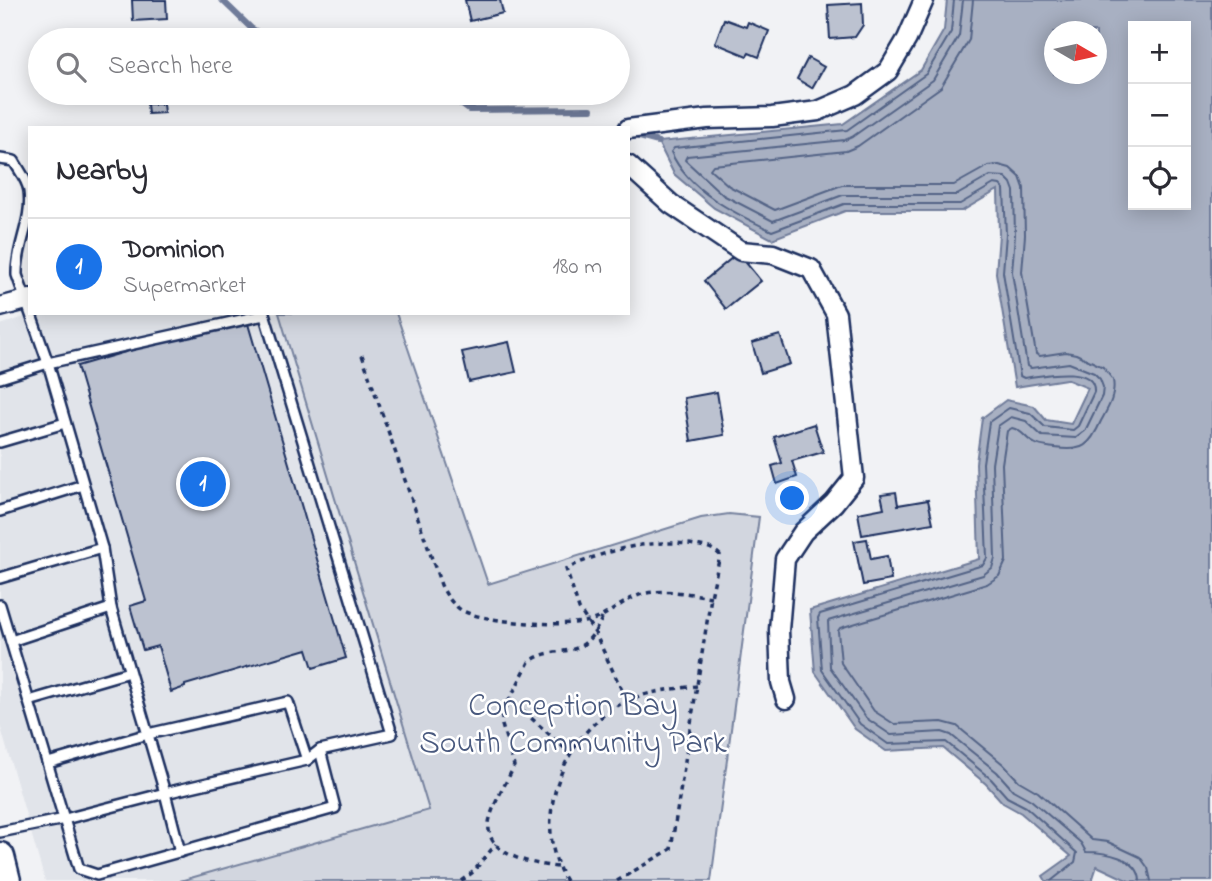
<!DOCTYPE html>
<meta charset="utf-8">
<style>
body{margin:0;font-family:"Indie Flower",sans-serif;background:#f2f2f3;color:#2b2b33}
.controls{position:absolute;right:21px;top:21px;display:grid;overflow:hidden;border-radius:0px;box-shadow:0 4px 18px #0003}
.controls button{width:63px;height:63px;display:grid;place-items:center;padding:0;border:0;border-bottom:2px solid #e1e1e2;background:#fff;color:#2b2b33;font:35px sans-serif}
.compass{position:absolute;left:1044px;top:21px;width:63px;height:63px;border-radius:50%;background:#fff;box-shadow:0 4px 18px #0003;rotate:99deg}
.you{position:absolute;left:793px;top:499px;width:24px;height:24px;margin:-18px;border:5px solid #fff;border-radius:50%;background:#1a73e8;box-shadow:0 0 0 10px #1a73e833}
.badge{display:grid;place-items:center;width:46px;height:46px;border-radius:50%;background:#1a73e8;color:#fff;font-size:23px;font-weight:700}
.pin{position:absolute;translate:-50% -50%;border:4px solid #fff;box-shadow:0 2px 7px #0006}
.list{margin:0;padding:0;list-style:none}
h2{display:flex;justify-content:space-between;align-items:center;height:91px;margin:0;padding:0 28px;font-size:30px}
h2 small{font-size:23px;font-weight:400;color:#7c7c81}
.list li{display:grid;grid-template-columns:46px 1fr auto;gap:21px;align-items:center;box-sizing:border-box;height:98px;padding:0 28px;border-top:2px solid #e1e1e2}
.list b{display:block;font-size:26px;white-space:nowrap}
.list p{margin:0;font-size:23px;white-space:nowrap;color:#7c7c81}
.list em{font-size:23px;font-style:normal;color:#7c7c81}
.icon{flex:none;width:38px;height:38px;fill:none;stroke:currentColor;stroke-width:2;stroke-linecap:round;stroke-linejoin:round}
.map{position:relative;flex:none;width:1212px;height:881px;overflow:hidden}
.search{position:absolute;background:#fff;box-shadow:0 4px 18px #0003;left:28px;top:28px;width:602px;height:77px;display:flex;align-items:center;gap:18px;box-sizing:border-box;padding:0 24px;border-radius:38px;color:#7c7c81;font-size:26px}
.panel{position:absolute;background:#fff;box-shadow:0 4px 18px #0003;left:28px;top:126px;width:602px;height:189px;border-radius:0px}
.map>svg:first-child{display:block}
</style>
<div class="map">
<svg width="1212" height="881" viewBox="0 0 1212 881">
<rect width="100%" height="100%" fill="#f1f2f5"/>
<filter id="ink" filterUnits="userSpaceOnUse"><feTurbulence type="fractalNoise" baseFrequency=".0143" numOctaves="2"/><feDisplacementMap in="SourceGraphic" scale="14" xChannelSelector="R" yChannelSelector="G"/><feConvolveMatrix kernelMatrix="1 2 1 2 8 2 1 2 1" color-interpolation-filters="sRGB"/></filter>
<g filter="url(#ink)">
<!-- built -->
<polygon fill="#e1e4ea" points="37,313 279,313 429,810 180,881 45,881 0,725 0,325"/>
<!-- green -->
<polygon fill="#d2d6df" stroke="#76829e" stroke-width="2" points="279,313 396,313 488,584 701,518 729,514 759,517 711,881 180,881 429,810"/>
<!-- water -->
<path fill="#a8b0c2" stroke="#707c9a" stroke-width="2" fill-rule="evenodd" d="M947,0H1212V881H1129L1097,866L1092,881H1046L1043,876L1071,856L1021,813L1003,803L986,784L943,748L886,751L855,729L815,672L810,610L979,559L976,463L982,418L1006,400L1034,406L1046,420L1071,424L1088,388L1066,379L1015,387L996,273L999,234L998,190L962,211H845L772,239L714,208L674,174L658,142L843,124L921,70L944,30ZM1133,26H1186V205H1133ZM1054,32H1096V74H1054Z"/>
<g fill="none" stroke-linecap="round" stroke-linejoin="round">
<!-- shore -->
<g stroke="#536386" stroke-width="2">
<path d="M954,0L951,32L926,74L847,130L674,148L671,152C688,191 736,214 772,231L844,204H960L994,184L1000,185L1004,189L1006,234L1003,272L1020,376L1024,378C1040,376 1096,363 1094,392L1078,426L1073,430L1045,427L1030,413L1009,408L989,422L983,463L987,558L983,565L820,614L818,618L822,670L860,724L888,744L946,742L991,779L1007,797L1026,807L1077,853L1075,862L1051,881"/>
<path d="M963,0L959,36L933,80L852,137L845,140L687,156L685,160L723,195L773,221L843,195H957L990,176L1005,177L1011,183L1014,191L1015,235L1012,272L1027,366L1031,368L1069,363L1094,373L1100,379L1103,387L1102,396L1085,431L1076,438L1042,436L1026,421L1011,417L998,426L992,464L995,558L992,568L983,575L828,621L830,667L866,718L891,735L942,732L951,735L997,772L1013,790L1031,800L1081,843L1086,852C1104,852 1139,857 1140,881"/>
<path d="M973,0L969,40L941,87L858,146L846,151L713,165L710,169L729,186L775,210L842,185H954L988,166L999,165L1010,168L1020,177L1024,188L1025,235L1022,272L1036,354L1040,356L1066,352L1076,354L1103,367L1113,380C1116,396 1108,408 1101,421C1090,446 1083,452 1055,448C1048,447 1041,447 1034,443C1025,439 1023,430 1012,428L1007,431L1002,464L1006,561L999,576L987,584L840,628L838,631L841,663L874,711L894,724L942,722L957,726L1003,764L1019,781L1038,792L1092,840L1108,842L1140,857L1148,868L1151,881"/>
</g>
<!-- stream -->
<g stroke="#707c9a" stroke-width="6">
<polyline points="222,0 251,28 272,40"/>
<polyline points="446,93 469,110 591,109"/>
<polyline points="632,135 658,142"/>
</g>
</g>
<!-- building -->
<g fill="#bcc2d0" stroke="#1b2f5e" stroke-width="2">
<polygon points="132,0 166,0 167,19 133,21"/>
<polygon points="465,0 500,0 503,13 470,21"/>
<polygon points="862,3 863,25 855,37 830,39 828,5"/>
<polygon points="724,19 746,27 748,22 769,31 759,57 749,53 747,56 715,43"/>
<polygon points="808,58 824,67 812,88 797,79"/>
<polygon points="171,93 215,93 215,98 172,100"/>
<polygon points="147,104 163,104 164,113 148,114"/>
<polygon points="738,253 761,281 726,309 704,281"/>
<polygon points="246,317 346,658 313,668 307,649 185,685 185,687 171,692 158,646 143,650 130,606 146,601 77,366"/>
<polygon points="780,335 790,364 761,373 752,343"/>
<polygon points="509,342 516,372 469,382 462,352"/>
<polygon points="717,392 724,435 691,441 684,398"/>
<polygon points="814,424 823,452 792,461 797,477 777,484 772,466 782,463 774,437"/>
<polygon points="896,492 898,505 928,500 933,523 862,535 858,513 884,508 881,494"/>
<polygon points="867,539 871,559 887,556 891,580 863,585 854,541"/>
</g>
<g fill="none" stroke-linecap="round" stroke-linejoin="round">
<defs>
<g id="service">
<path d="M0,159L14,161C19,170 28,181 29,191C33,221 16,246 17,275L48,363L102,548L111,608L165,793L65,819L0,832"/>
<polyline points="0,378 48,363 264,315"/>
<polyline points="0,442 65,423"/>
<polyline points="0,511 83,485"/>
<polyline points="0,578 102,548"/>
<polyline points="0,605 79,869 97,875 335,808 320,750"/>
<polyline points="11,641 111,608"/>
<polyline points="29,701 129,672"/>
<polyline points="48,763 148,734 288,702 307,760"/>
<polyline points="180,852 165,793 307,760 320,750 392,734 264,313"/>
</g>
<g id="minor">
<polyline points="628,129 707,119 772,117 818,111 855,95 888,71 907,39 924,0"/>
<polyline points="628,165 671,204 741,251 773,254 811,269 836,314 854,478 834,503 803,532 785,559 779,630 781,682 786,699"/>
<polyline points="0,307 30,299"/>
</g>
<polyline id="primary" points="0,857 6,881"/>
</defs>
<!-- service casing -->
<use href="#service" stroke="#1b2f5e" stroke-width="14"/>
<!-- minor casing -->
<use href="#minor" stroke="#1b2f5e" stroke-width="23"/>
<!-- primary casing -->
<use href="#primary" stroke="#1b2f5e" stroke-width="33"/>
<!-- path -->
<g stroke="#1b2f5e" stroke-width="3.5" stroke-dasharray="5 5" stroke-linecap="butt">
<path d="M362,355L441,585C446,595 451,603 461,610C485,623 562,627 589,621C610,616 625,597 647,593C668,589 690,594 711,597"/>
<polyline points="509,698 570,753"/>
<path d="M557,867C534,864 485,856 489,823C491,807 507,782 514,766L502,725V714L529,662C560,640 580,668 603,616"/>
<polyline points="461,881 473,872 496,844"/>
<path d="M566,881C528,821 565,727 629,700C651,691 673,689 697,686"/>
<path d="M617,881L671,849L711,597L720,555C712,547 705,547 695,545C651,538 605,550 566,569L579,609L595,633L627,701"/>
</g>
<!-- service -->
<use href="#service" stroke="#fff" stroke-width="9"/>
<!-- minor -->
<use href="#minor" stroke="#fff" stroke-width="18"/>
<!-- primary -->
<use href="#primary" stroke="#fff" stroke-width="28"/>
</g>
</g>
<g text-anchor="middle" stroke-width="5" stroke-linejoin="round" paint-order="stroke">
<!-- park labels -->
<g font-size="32" fill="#49597e" stroke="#fff">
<text x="573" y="715">Conception Bay<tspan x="573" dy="37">South Community Park</tspan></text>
</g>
</g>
</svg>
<div class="controls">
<button>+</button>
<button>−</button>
<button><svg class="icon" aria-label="locate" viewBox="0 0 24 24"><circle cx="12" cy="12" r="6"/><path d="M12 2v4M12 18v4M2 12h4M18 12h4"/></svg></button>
</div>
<svg class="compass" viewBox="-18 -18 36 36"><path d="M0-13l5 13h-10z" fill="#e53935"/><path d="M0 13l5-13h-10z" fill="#7c7c81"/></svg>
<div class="you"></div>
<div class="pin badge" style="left:203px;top:484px">1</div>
<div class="search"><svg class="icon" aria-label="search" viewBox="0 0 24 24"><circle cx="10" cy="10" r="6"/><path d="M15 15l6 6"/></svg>Search here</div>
<section class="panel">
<h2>Nearby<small></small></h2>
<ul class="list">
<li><span class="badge">1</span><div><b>Dominion</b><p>Supermarket</p></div><em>180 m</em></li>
</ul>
</section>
</div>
